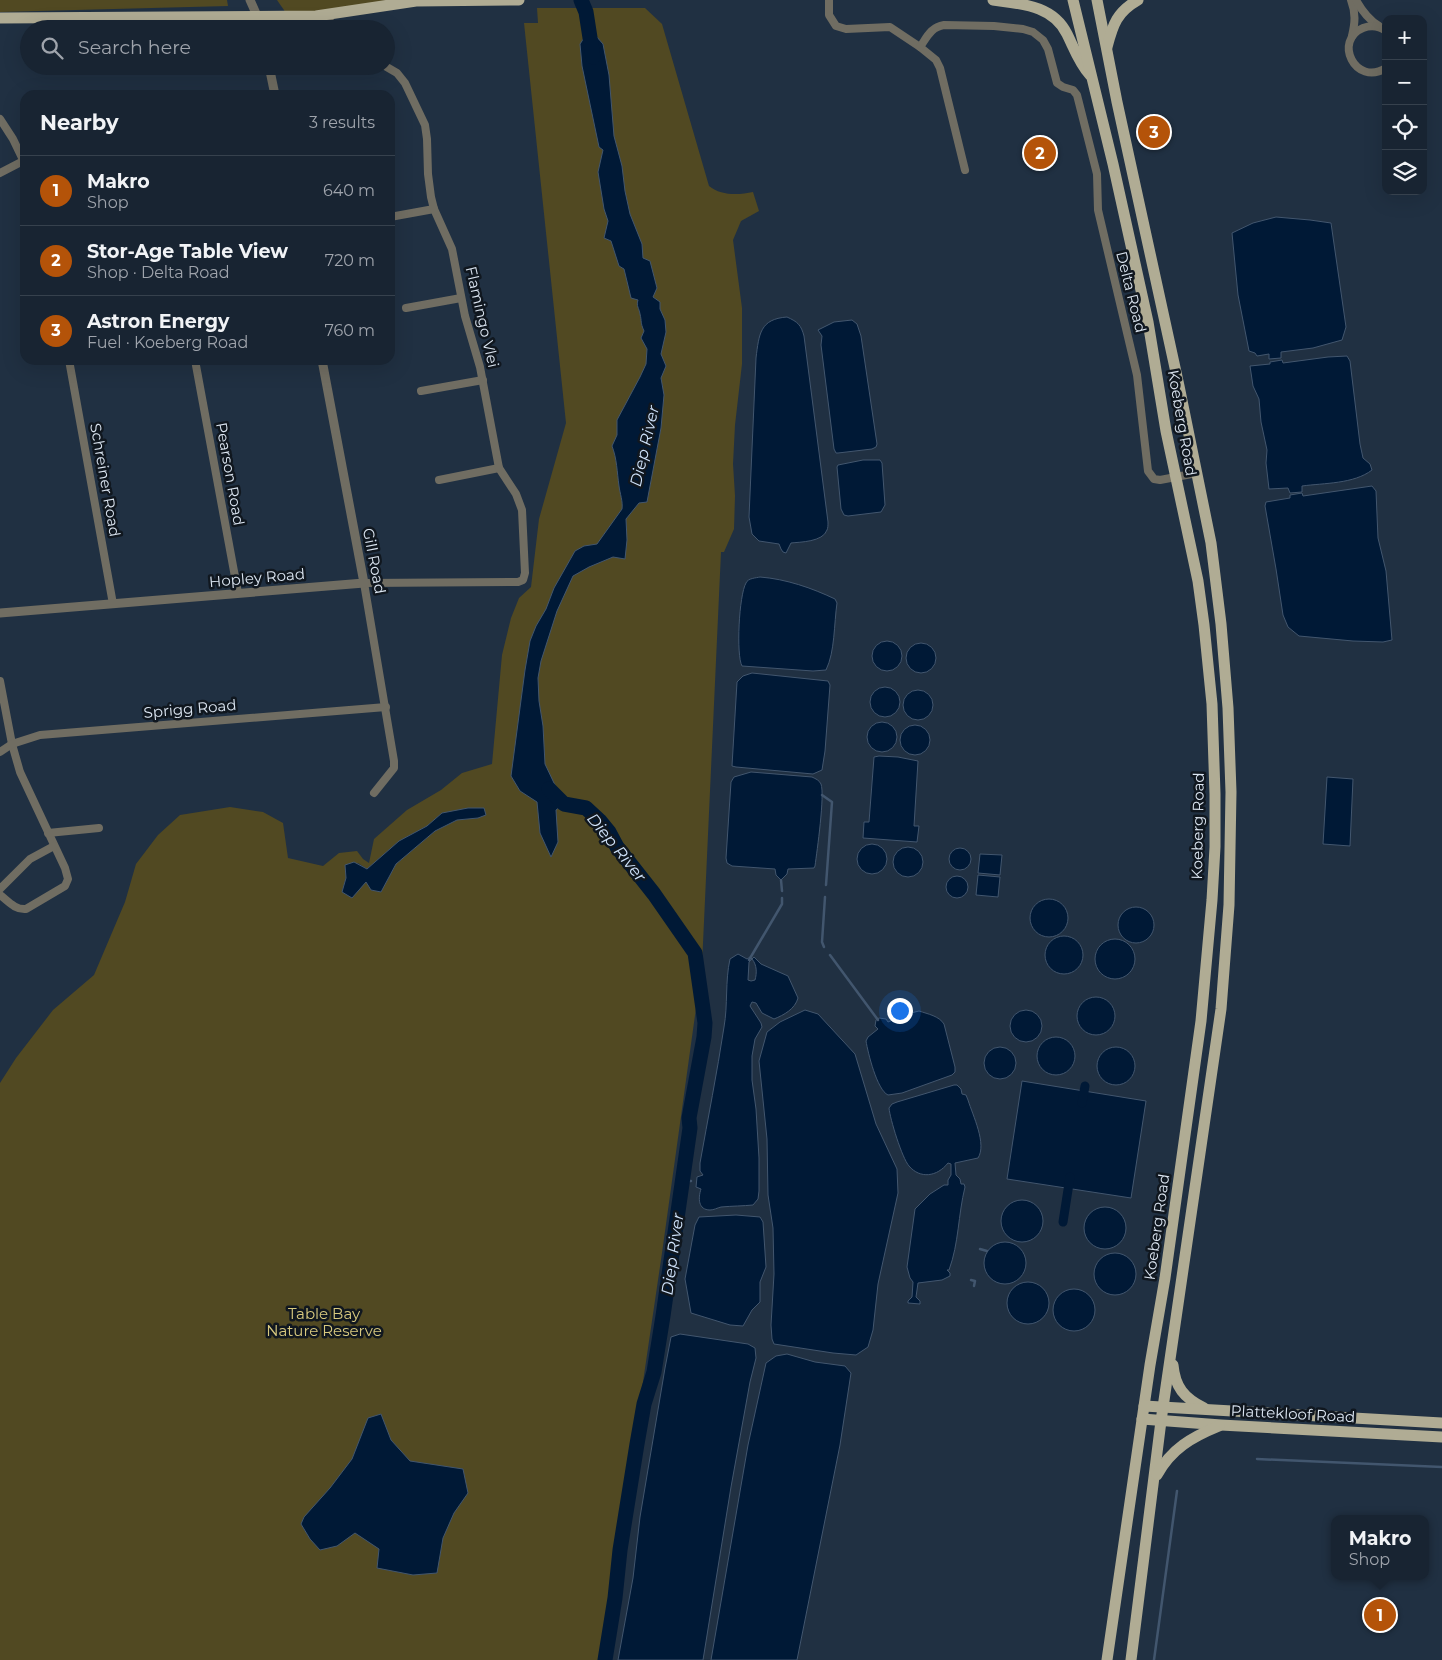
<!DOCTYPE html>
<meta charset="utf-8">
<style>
body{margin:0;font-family:Montserrat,sans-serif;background:#212c3a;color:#f1f3f6}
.controls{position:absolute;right:15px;top:15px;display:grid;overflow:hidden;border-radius:10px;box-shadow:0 5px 20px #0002}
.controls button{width:45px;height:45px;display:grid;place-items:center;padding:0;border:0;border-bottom:1px solid #36414d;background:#182432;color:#f1f3f6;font:25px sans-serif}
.you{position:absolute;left:899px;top:1010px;width:18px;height:18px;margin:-12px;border:4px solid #fff;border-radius:50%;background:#1a73e8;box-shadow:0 0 0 8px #1a73e833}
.badge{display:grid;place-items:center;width:32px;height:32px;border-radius:50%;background:#b45309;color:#fff;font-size:16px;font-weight:700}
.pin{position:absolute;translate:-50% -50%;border:2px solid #fff;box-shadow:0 1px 5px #0006}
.popup{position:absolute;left:1331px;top:1515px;width:98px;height:65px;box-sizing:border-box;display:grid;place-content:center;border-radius:10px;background:#182432;filter:drop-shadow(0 1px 4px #0005);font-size:16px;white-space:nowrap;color:#9fa4ac}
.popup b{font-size:19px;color:#f1f3f6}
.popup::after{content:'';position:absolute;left:50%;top:100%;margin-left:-10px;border:10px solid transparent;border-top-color:#182432}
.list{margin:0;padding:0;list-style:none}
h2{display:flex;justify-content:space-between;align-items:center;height:65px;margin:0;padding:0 20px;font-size:21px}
h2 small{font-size:16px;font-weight:400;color:#9fa4ac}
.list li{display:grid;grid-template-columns:32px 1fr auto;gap:15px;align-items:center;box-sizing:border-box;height:70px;padding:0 20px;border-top:1px solid #36414d}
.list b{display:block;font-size:19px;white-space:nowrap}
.list p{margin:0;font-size:16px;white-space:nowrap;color:#9fa4ac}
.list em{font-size:16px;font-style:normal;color:#9fa4ac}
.icon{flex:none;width:28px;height:28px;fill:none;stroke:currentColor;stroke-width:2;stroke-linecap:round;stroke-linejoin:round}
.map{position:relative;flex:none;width:1442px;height:1660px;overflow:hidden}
.search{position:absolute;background:#182432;box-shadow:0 5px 20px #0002;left:20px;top:20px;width:375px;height:55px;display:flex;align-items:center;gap:12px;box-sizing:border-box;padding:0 18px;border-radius:28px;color:#9fa4ac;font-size:19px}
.panel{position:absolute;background:#182432;box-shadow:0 5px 20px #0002;left:20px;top:90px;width:375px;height:275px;border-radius:15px}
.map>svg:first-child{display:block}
</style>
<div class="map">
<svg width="1442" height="1660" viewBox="0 0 1442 1660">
<rect width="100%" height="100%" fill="#203042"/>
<!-- green -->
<g fill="#514922" fill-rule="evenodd">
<polygon points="0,0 227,0 228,6 0,12"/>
<polygon points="277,0 410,0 325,12 286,13"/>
<path d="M537,8H645L662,24L709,186C721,196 739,195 753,192L759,211L741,221L733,240L742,308V364L735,425L733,464L735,496L734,529L724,552H721L702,965L662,1253L602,1660H0V1083L16,1058L53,1010L94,975L125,902L136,864L158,835L180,815L230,807L263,812L283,823L288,858L323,866L339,853L357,851L363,859L369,863L374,839L407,810L441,790L462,773L492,764L502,655L511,618L519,598L531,587L539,519L566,423L524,23H538ZM442,813L478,818L457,820L435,831L396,864L381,892L366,882L342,891L346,878L358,863L367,869L399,841L427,826Z"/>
</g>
<!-- water -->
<g fill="#001936" stroke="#42566e">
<path d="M596,36L603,44L609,75L614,136L622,166L625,191L630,214L642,244L643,258L650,261L657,288L653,297L660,302V309L665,320L666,332L661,354L666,366L661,378L664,395L661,428L647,502L639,503L626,519L627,540L625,559L613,557L589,567L573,576L557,611L541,661L538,678L539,701L543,726L545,764L564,804L556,810L558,842L551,857L540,833L537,802L520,791L511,776L525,670L530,641L536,626L546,609L554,588L575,551L584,546L597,544L622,509C623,501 620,494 619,486C617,472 617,459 612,446L617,435V420L640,377L646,364L647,349L641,338L644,331C640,322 642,322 640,314C639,308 636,306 638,300L631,298L624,269L619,266L611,241L604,238L608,221L604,209L598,172L603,150L599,147L582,66L580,44L584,38Z"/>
<polygon points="1276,217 1310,220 1331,223 1346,327 1342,340 1313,348 1281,352 1281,358 1269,359 1269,354 1257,356 1255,353 1249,351 1238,295 1232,233 1253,223"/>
<path d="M787,317C798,322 801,325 804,336L828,522C828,525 828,528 827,530C823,542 800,542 791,543L786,553L783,552L781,549L779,544L759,541L752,534L749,517L756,358C759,334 760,319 787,317Z"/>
<polygon points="852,320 857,324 861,336 877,444 876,447 872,449 838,453 836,453 834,449 821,345 822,336 818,330 834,322"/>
<path d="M1347,356L1350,361L1360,444L1363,458L1370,464L1372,470C1354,484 1324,483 1302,486V492L1290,493L1288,488L1269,489L1266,463L1267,450L1261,422L1259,399L1253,386L1250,366L1270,364V362L1282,360L1283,363L1328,357Z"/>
<polygon points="863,460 880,460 882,463 885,505 881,512 848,516 844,515 841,509 837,467 838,465"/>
<polygon points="1372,486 1376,491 1378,538 1386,571 1392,640 1383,642 1353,641 1299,636 1288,627 1283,615 1276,569 1265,506 1266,502 1290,498 1290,495 1302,493 1303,496"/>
<path d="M760,577C786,579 812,588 835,599L837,603C834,623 835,652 826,670L813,671L742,666C736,655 739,595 746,583C748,578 756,578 760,577Z"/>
<circle cx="887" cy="656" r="15"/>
<circle cx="921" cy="658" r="15"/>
<polygon points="752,673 828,681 830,685 825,751 822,770 813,774 736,767 732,766 737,682 743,676"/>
<circle cx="885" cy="702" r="15"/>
<circle cx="918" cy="705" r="15"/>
<circle cx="882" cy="737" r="15"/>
<circle cx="915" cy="740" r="15"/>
<polygon points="879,756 898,757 918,761 914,826 919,826 917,842 863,838 864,822 869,822 874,757"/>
<path d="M751,772L812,777C816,779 819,780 821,784C825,795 817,851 815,866L814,868L788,869L787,874L781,880L776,875L775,869L732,866L727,863L726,858L731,782L734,777Z"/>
<polygon points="1327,777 1353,779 1350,846 1323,844"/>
<polygon points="468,808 484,808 486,815 478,818 457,820 435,831 396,864 381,892 371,890 366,882 352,898 342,892 346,878 345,865 354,862 367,869 399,841 427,826 442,813"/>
<circle cx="872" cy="859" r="15"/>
<circle cx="908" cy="862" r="15"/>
<circle cx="960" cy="859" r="11"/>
<polygon points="980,854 1002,855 1000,875 978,873"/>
<polygon points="978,875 1000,877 998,897 976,895"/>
<circle cx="957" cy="887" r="11"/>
<circle cx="1049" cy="918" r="19"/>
<circle cx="1136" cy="925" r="18"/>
<circle cx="1064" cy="955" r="19"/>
<circle cx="1115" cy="959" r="20"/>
<path d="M738,954L747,959L750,957L752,959L749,962L748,980L751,981L755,980C757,973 757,965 752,959L754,957L761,964L788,976L798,998C795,1009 784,1015 774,1019L762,1013L756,1003L752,1002L750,1006L761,1023L762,1027L755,1039L752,1056V1080L756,1109L759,1158V1191L758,1199L753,1205C743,1206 732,1206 721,1207C717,1208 714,1210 710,1210C698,1210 698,1198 701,1189L696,1187L697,1177L703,1175L700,1171V1163C708,1118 717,1073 724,1027C728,1005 725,981 730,959Z"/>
<circle cx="1096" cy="1016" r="19"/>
<polygon points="805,1010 818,1014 855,1054 876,1124 897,1169 898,1193 878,1284 873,1330 868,1347 856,1355 833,1353 774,1344 772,1339 771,1325 774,1274 773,1228 768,1195 767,1139 759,1061 767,1032 780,1022"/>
<circle cx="1026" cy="1026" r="16"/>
<path d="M919,1011C928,1014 939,1016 944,1024L955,1067V1072L952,1075L902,1093L888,1095C877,1090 868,1053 866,1041L868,1037L878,1029L875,1026L876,1020L879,1018L886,1019L888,1022L907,1014Z"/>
<circle cx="1056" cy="1056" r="19"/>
<circle cx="1116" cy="1066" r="19"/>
<circle cx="1000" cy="1063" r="16"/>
<polygon points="1022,1081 1146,1101 1131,1198 1007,1179"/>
<path d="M954,1085H957L961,1089L962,1094L966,1095L968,1100C973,1116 987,1144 978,1158L955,1163L956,1175L960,1179L961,1184H964L965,1187C958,1215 959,1243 949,1270H947L950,1273V1276L942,1280L918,1283L916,1297L920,1301V1304L908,1303V1301L912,1297L913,1282L910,1278L907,1267L915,1209L930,1194L944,1185H948V1180L951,1175V1164L948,1163C937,1177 920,1179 909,1166C902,1158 890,1119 889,1108L892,1104L897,1102Z"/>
<circle cx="1022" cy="1221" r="21"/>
<circle cx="1105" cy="1228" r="21"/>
<polygon points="736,1215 760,1217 763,1222 766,1267 760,1282 760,1302 752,1310 743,1326 730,1325 691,1313 685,1279 695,1225 699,1217"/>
<circle cx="1005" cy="1263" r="21"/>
<circle cx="1115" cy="1274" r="21"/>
<circle cx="1028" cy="1303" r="21"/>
<circle cx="1074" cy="1310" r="21"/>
<polygon points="680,1334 748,1344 755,1348 756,1358 750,1382 731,1487 703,1660 618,1660 633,1578 640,1517 665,1368 671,1337"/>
<polygon points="787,1354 815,1362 845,1366 851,1373 840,1445 797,1660 711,1660 748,1445 766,1363 776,1356"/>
<polygon points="381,1414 391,1440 410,1461 463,1469 468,1493 454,1513 443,1538 437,1573 413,1575 377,1568 379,1549 355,1533 337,1546 320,1550 310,1539 301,1524 304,1517 330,1488 352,1459 368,1418"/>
</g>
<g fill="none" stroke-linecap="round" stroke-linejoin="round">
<!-- stream -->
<g stroke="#42566e" stroke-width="2.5">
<polyline points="822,795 832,802 826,885"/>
<polyline points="781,880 782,891"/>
<polyline points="824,947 822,942 825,897"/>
<polyline points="830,955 878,1020"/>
<polyline points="749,960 782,904 782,898"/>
<polyline points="682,1181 691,1181"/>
<polyline points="980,1249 987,1251"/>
<polyline points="971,1280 975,1281 974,1286"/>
<polyline points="1257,1459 1442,1467"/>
<polyline points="1154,1660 1177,1491"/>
</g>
<!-- canal -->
<g stroke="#001936" stroke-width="9">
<polyline points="1082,1103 1085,1086"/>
<polyline points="1063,1222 1070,1177"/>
</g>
<!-- river -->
<g stroke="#001936" stroke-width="15">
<polyline points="581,0 586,12 593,57"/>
<polyline points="549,789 564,804 586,808 600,821 609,832 617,847 654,894 695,953 705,1023 704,1037 689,1118 690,1128 663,1316 654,1372 644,1404 637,1444 620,1550 615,1598 605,1660"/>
</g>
<!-- minor -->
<g stroke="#706d62" stroke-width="8">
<polyline points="829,0 829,15 836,26 846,29 890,27 920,47 936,60 940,68 965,170"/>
<path d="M1351,0C1356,13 1355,23 1352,36"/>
<path d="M1356,0C1362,11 1369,20 1379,26"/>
<polyline points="329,15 331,29"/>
<path d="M1386,31C1379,26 1371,25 1363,28C1333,40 1355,87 1386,68"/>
<path d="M920,47C927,37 931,27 944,25L994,26L1023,29L1033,32L1043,40L1048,49L1057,83L1063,87L1073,90L1077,95L1097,174L1098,210L1137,375L1148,471L1154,479L1160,480L1197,473"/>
<polyline points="0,119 13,139 25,164"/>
<polyline points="0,173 25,160"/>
<polyline points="390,217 434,209"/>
<polyline points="406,308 461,298"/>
<polyline points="69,360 113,604"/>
<polyline points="195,360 238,593"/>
<polyline points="421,391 483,380"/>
<polyline points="439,480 499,468"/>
<path d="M0,681L12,744L20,772L65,868L68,879L65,886L26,909C15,910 8,901 0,895"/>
<polyline points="0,752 12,744 40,735 386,707"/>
<polyline points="374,793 394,768 394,761 364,583 518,582 523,580 525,573 522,510 516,494 499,468 480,367 465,316 452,249 434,209 431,197 428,174 427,139 425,125 405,83 397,73 385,66"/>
<polyline points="48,833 99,828"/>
<polyline points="0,889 30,859 54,846"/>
</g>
<!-- tertiary -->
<g stroke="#706d62" stroke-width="9">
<polyline points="250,0 258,18 261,29"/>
<polyline points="269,66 275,95"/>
<polyline points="0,613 364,583 322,360"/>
</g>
<!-- primary -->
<g stroke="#b0ac94" stroke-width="11">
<path d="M993,0C1021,4 1053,5 1067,34C1074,48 1079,63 1090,75"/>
<polyline points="1073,0 1113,164 1148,322 1166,431 1198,581 1204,625 1212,704 1215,794 1215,847 1212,900 1201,1021 1165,1278 1150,1365 1107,1660"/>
<polyline points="1097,0 1117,102 1179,386 1211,543 1221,624 1228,708 1231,792 1229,905 1221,1009 1161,1421 1131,1660"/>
<polyline points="0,18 316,16 416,1 519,0"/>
<path d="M1107,47C1113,24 1117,12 1138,0"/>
<path d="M1173,1365C1175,1387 1184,1398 1204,1408"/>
<polyline points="1144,1406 1442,1423"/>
<polyline points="1142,1419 1221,1425 1442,1437"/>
<path d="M1157,1475C1171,1449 1192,1437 1219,1426"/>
</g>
</g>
<g text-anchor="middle" stroke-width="5" stroke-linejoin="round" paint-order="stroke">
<!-- street labels -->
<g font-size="15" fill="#dce6f2" stroke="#10171f">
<text transform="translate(1131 292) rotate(76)" y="5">Delta Road</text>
<text transform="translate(482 317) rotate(77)" y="5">Flamingo Vlei</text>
<text transform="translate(1182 423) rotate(80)" y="5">Koeberg Road</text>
<text transform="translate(230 474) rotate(80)" y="5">Pearson Road</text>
<text transform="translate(105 480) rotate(80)" y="5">Schreiner Road</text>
<text transform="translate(374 561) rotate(79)" y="5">Gill Road</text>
<text transform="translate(257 578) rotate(-5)" y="5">Hopley Road</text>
<text transform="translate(190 709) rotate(-5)" y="5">Sprigg Road</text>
<text transform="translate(1198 826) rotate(-89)" y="5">Koeberg Road</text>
<text transform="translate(1157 1227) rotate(-82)" y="5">Koeberg Road</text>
<text transform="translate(1293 1414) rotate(3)" y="5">Plattekloof Road</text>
</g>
<!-- park labels -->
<g font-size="15" fill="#d9ca7f" stroke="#10171f">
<text x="324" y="1319">Table Bay<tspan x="324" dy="17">Nature Reserve</tspan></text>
</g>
<!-- water labels -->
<g font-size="16" font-style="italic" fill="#d1e4fc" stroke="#10171f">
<text transform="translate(644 446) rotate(-77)" y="6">Diep River</text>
<text transform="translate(617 847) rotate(51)" y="6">Diep River</text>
<text transform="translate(672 1254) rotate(-82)" y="6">Diep River</text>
</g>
</g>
</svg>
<div class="controls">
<button>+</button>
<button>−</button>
<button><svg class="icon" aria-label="locate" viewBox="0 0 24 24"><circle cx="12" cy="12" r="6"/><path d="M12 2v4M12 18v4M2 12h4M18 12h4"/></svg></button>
<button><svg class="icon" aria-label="layers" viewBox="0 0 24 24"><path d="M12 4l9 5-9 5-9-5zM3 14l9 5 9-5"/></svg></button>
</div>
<div class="you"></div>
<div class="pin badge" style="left:1380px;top:1615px">1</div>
<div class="popup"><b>Makro</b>Shop</div>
<div class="pin badge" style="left:1040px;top:153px">2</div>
<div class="pin badge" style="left:1154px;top:132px">3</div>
<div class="search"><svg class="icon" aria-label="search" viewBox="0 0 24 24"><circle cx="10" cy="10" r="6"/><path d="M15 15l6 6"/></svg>Search here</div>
<section class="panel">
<h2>Nearby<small>3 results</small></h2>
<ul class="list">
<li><span class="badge">1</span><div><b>Makro</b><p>Shop</p></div><em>640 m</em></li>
<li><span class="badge">2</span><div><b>Stor-Age Table View</b><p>Shop · Delta Road</p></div><em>720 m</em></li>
<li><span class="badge">3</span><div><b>Astron Energy</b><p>Fuel · Koeberg Road</p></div><em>760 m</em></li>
</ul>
</section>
</div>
